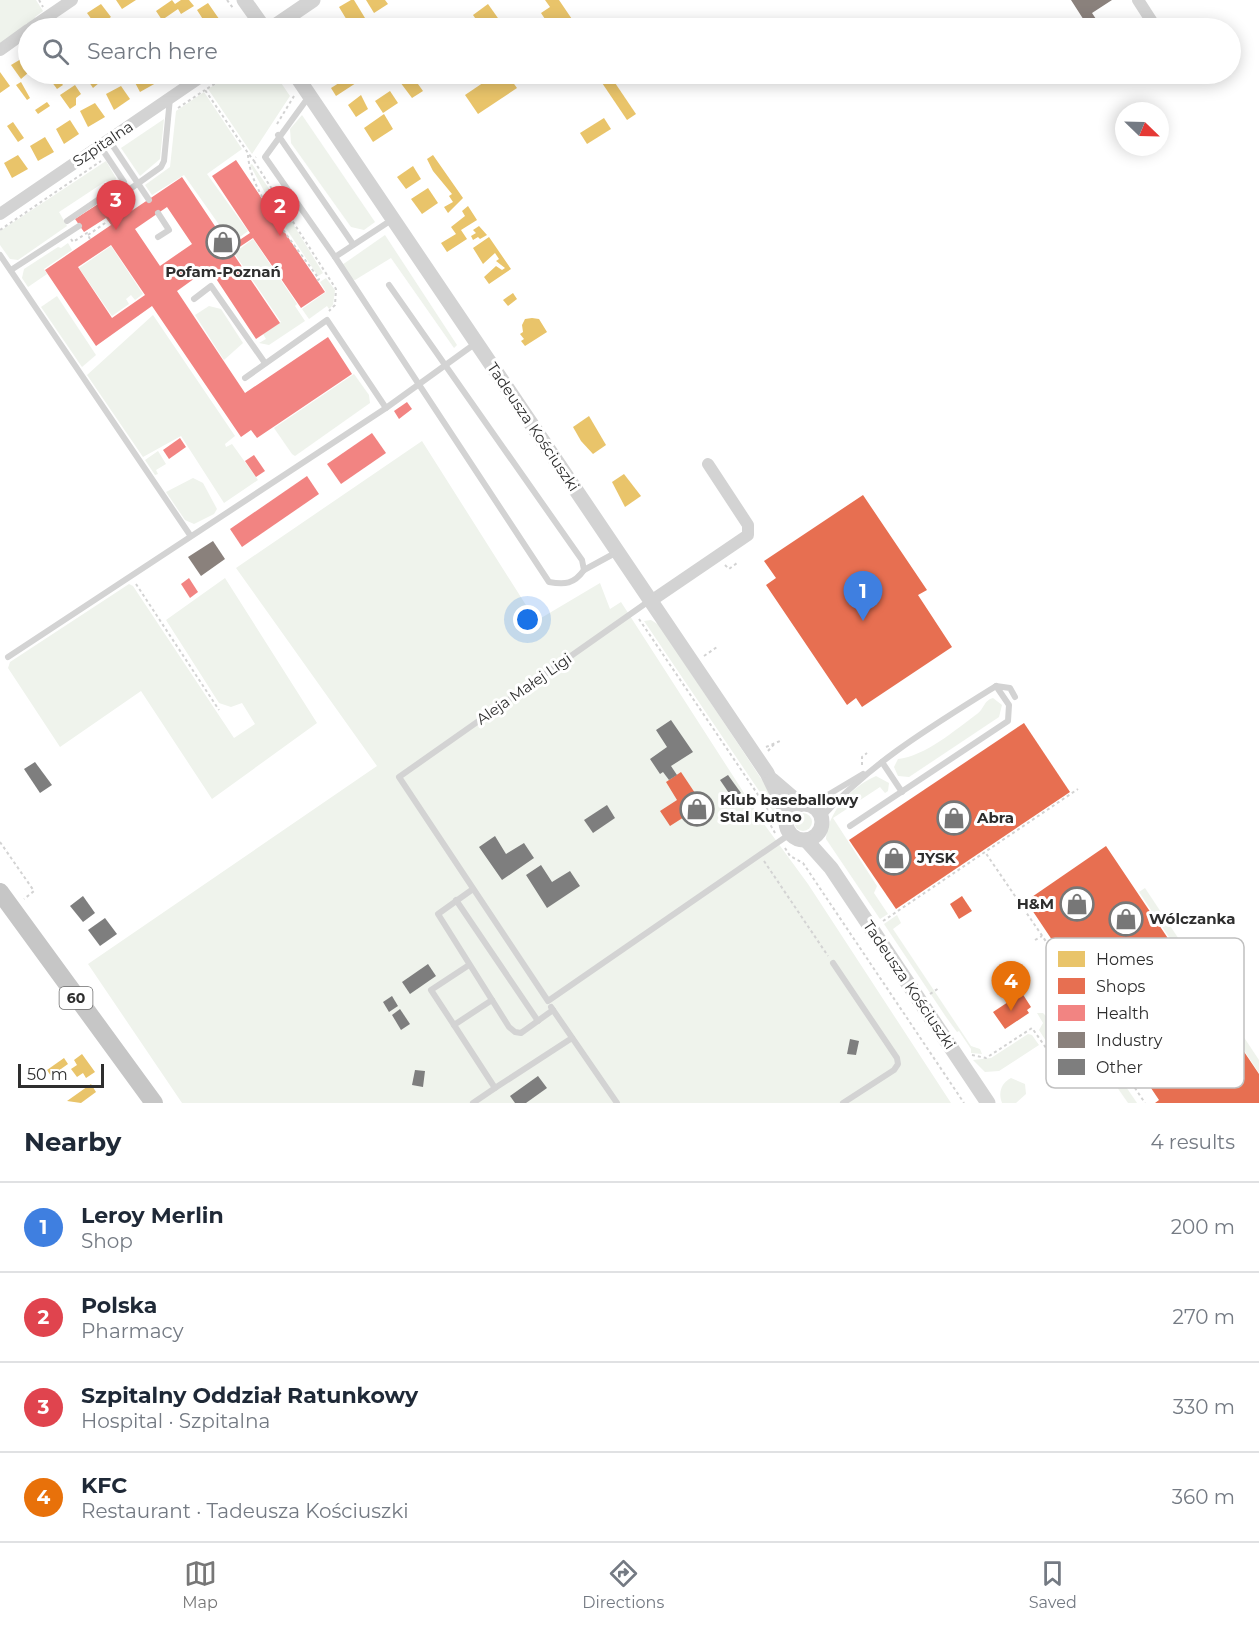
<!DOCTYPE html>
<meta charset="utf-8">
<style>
body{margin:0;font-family:Montserrat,sans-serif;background:#f6f6f7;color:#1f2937}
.compass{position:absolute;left:1115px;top:102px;width:54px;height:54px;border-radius:50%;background:#fff;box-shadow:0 3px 15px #0003;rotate:113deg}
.scale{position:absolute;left:18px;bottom:15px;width:86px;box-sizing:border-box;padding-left:6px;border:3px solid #2e2e2e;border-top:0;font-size:16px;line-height:21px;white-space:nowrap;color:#2e2e2e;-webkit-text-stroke:4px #fff;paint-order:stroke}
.you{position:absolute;left:528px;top:620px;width:21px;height:21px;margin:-15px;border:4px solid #fff;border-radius:50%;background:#1a73e8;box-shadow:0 0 0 9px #1a73e833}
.badge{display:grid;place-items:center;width:39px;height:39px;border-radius:50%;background:#777;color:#fff;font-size:20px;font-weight:700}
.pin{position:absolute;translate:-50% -50px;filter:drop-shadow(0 2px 3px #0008)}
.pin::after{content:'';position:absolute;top:32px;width:21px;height:18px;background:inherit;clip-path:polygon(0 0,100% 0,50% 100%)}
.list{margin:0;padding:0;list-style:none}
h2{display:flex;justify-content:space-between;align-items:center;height:78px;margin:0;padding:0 24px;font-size:26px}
h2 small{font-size:20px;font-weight:400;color:#747a83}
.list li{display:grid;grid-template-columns:39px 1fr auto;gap:18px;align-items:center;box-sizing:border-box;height:90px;padding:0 24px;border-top:2px solid #e0e1e3}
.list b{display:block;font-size:22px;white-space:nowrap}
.list p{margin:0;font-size:20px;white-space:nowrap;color:#747a83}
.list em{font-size:20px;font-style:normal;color:#747a83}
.icon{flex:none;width:33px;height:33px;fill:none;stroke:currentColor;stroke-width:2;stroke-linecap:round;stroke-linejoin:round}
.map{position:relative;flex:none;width:1259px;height:1103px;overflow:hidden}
.search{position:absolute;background:#fff;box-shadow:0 3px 15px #0003;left:18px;right:18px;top:18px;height:66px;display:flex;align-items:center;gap:15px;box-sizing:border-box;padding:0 21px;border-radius:33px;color:#747a83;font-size:22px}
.sheet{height:438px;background:#fff}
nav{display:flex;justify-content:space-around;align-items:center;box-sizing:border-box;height:84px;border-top:2px solid #e0e1e3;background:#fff;font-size:16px;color:#747a83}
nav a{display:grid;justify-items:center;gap:3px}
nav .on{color:#777}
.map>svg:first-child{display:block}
</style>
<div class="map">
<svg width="1259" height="1103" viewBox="0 0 1259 1103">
<rect width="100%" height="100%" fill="#fff"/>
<!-- green -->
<g fill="#eff3ec">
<polygon points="0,0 36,0 43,11 35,17 37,20 0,45"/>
<polygon points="233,74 275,74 290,96 252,154 208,89"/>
<polygon points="204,92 242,149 207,174 248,231 232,243 184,175 152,195 145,185 170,167 176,111"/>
<polygon points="302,115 375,222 364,230 351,227 291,143 290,129"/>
<polygon points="164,119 160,159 140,176 121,148"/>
<polygon points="106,161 116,178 115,184 111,185 106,181 59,212 67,226 18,260 10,259 0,245 0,231"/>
<polygon points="252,164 284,210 277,215 250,165"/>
<polygon points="290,219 323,273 318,276 283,224"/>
<polygon points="385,235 457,345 454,348 391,258 355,280 350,279 342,265"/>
<polygon points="253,239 297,304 295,306 305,321 269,345 259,343 266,339 263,334 281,322 234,253"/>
<polygon points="68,243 72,250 44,269 47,274 28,287 22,278 24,269 58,247 61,248"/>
<polygon points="111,246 143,294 135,300 131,295 126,299 129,304 112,316 79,268"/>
<polygon points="326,278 335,290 333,305 329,309 327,306 309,319 302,309 326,292 320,282"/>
<polygon points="57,296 96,355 82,367 41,307"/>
<polygon points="209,306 221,309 243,343 224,360 195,315"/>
<polygon points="153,315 235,436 225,444 226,447 232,444 258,480 224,503 181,436 143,457 87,375"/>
<polygon points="354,374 369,395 370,403 295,456 292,454 274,428"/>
<polygon points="422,441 536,621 600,583 610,609 621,602 764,824 808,884 951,1103 182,1103 88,964 377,766 236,568"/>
<polygon points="158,451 166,464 156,470 158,474 155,475 145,460"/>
<polygon points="193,478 203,483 217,509 214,514 194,524 185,520 166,492"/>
<polygon points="225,578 317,723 212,799 141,691 60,747 8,668 10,662 129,584 133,586 234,738 255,724 242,703 231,707 219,703 166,620"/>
<polygon points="651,620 659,625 780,807 774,813 644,621"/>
<path d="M993,698L1002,705L999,717L909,777L898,776L894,767L898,759C925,756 954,731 977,714C984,709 984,700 993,698Z"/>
<path d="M876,776L889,783L888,791L885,793L880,787L833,818L877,886L874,893L888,914L880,919L826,839C828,812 851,787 876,776Z"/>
<circle cx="803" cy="822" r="9"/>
<polygon points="1145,888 1259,1060 1259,1073 1139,892"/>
<polygon points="897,915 901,923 893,929 971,1046 980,1049 982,1054 971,1053 971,1049 959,1031 957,1032 946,1017 884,924"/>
<path d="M1037,1013H1043C1052,1021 1054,1032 1046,1041L1039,1030L1043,1023Z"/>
<polygon points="1028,1034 1032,1035 1039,1045 999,1071 985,1072 973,1060 991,1058"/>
<polygon points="1101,1050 1137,1103 1128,1103 1094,1054"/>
<path d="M1011,1078L1025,1084L1026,1094L1016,1103H1002C998,1093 1001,1083 1011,1078Z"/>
</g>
<!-- homes -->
<g fill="#e9c46a">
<polygon points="116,0 136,0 122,9"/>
<polygon points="172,0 175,4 181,0 189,0 194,6 181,14 178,9 162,20 156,11"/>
<polygon points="351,0 354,0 365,18 351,27 339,7"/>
<polygon points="366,0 385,0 388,4 374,13"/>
<polygon points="545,0 559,0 578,28 551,28 541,13 550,7"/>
<polygon points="208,3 217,16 226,28 209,28 206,24 197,10"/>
<polygon points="101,4 111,17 97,27 87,13"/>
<polygon points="488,4 505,28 482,28 473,15"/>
<polygon points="305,21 309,28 293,28"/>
<polygon points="26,56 28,60 28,73 21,79 11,65"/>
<polygon points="0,72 10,86 0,93"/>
<polygon points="46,74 54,74 63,85 57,89"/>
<polygon points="89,74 92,74 99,83 93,88 85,76"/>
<polygon points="137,74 150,74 156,83 140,92 132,77"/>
<polygon points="394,74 431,74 418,84 423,91 412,98"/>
<polygon points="496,74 507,74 517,88 478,114 465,95"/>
<polygon points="596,74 609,74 636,114 627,120"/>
<polygon points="1134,74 1147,74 1132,84 1128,78"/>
<polygon points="350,76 356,83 336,96 331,88"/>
<polygon points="21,82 30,98 27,100 16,85"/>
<polygon points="75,85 81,94 76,98 76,105 70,109 60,95"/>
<polygon points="121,86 130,99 114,110 106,94"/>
<polygon points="390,91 398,103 383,113 375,101"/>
<polygon points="361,95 368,109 356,117 348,105"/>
<polygon points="47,102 50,106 38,114 35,110"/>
<polygon points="95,103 105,117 88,127 80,111"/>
<polygon points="384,114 393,129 373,142 364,128"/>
<polygon points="604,118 611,129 587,144 580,133"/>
<polygon points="70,120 79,134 64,144 56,129"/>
<polygon points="13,122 24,138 18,142 7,126"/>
<polygon points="45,137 54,152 38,161 30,146"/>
<polygon points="18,155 28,169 12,178 4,163"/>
<polygon points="433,155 463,198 448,213 444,207 453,202 449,196 452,194 433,171 427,159"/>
<polygon points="413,166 421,179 406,189 397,177"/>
<polygon points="428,188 438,203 422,214 411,199"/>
<polygon points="468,206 477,220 461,230 467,239 447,252 441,243 456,234 451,227 465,216 462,211"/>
<polygon points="479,226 487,235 480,239 478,237 473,240 471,236 476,233 473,230"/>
<polygon points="489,237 511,269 489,284 484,277 496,266 502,270 505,268 496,261 499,259 495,253 483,264 473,248"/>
<polygon points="513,293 517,299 508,306 503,300"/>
<polygon points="532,318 539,319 547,332 525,346 521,341 524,339 520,334 523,332 522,325 525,319"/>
<polygon points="589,416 606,445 593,454 581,441 573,427"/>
<polygon points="624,474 641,496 625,507 612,482"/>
<polygon points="82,1054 95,1072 86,1078 83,1073 77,1077 71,1069 77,1065 74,1060"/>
<polygon points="64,1058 68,1064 51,1076 47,1070"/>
<polygon points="91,1084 96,1092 81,1103 67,1101"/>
</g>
<!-- shops -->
<g fill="#e76f51">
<polygon points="863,495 927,590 918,595 952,647 862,707 856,698 847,705 766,585 776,578 764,561"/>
<polygon points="1024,723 1070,792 896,909 849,840"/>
<polygon points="681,772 703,805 670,826 660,811 677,800 666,782"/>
<polygon points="1106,846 1259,1074 1259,1103 1155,1103 1159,1100 1026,901"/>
<polygon points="962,896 972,911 959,919 950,904"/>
<polygon points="1022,993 1031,1007 1027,1010 1029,1013 1005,1029 993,1012"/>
</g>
<!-- health -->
<g fill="#f28482" fill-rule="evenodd">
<path d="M236,160L325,292L301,308L253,238L232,252L280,323L256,339L209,268L177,291L245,393L328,337L352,374L257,438L251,430L241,437L152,306L96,346L45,270L111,225L106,218L84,232L75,219L112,195L121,208L110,215L115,222L182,177L229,247L250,233L212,176ZM167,207L192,244L160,266L135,229ZM111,245L145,295L112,318L78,267Z"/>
<polygon points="407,402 412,409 399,419 394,411"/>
<polygon points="372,433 386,453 341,484 327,464"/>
<polygon points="180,438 186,447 169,459 163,450"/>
<polygon points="254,455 265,471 256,477 245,461"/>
<polygon points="307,476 319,494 242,547 230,529"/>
<polygon points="189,578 198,592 190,598 181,584"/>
</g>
<!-- industry -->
<g fill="#8a817c">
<polygon points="1071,0 1112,0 1092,13 1098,22 1089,28"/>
<polygon points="213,541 225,559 201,576 188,557"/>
</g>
<!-- building -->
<g fill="#7e7e7e">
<polygon points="671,720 693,752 671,766 677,775 669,780 663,772 660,774 650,759 667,747 656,730"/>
<polygon points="35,762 52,785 40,793 24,769"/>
<polygon points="728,775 741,793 733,799 720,780"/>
<polygon points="607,805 615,818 593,833 584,820"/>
<polygon points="495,836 506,854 524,843 534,858 502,880 479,847"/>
<polygon points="541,865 552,882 570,871 580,886 547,908 526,875"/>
<polygon points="83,896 95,913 83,922 70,906"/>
<polygon points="105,918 117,934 100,946 88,930"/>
<polygon points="428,964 436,976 410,994 402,982"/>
<polygon points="392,996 398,1006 389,1012 383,1002"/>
<polygon points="400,1009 410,1024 401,1030 392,1015"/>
<polygon points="850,1039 859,1041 856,1055 847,1054"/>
<polygon points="415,1070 425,1071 423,1087 412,1085"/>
<polygon points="538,1076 547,1088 526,1103 515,1103 510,1096"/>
</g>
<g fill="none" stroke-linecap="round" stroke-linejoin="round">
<!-- path -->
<g stroke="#d3d3d3" stroke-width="2" stroke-dasharray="3 3" stroke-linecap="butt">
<polyline points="39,0 43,7"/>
<polyline points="227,0 233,8"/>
<polyline points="230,74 205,90 248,153 254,161 256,157"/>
<polyline points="178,108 205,90"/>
<polyline points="277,124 294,96"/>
<path d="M248,155C250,194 297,247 319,279L317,281"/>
<polyline points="254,161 336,289 335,305 329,311"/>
<polyline points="113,218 121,213 118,210"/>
<polyline points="278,222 289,214"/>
<polyline points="0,230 101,161"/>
<polyline points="88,235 108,221"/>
<polyline points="71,239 73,242 87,233 90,239"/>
<polyline points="725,565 729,569 737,563"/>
<polyline points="136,584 219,710"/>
<polyline points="639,619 767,808 770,824 775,833"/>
<polyline points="704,656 717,647"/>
<polyline points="766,747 780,741"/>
<polyline points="768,751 775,743"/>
<polyline points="862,765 862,757 867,753"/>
<polyline points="0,842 34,891 24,899"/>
<polyline points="785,848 790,856 803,863 964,1103"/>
<polyline points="764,861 828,956"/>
<polyline points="883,921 1078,789"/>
<polyline points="1035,940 1042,936"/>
<polyline points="1050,963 1058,958"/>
<polyline points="1066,985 1073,981"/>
<polyline points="930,994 939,988"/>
<polyline points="1082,1008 1089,1003"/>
<polyline points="1098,1033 1145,1103"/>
<polyline points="972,1055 986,1058 1032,1028 1056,1062 1105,1028 985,852"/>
</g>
<!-- service -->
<g stroke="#d3d3d3" stroke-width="6">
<polyline points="310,95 265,157 335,257 393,219"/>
<polyline points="278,135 353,244"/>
<polyline points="109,140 149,200"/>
<polyline points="116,199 161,167 164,161 170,98"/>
<polyline points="67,221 124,182 100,146"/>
<polyline points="158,237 169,230 158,213"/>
<polyline points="0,255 190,535"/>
<path d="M335,257L549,582C565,585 574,584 584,570L582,560L389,285"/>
<polyline points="11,270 79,226"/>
<polyline points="194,299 211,286 265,363"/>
<polyline points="245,378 327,320 386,408"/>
<polyline points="584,570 617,552"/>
<polyline points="649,601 399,777 548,1001 790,834"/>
<polyline points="8,657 386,408 476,343"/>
<polyline points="882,762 902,792"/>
<polyline points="811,805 863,774"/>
<path d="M821,818C871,762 934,725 996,686L1010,688L1015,697"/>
<polyline points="850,826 1008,721 1009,705 996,686"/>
<polyline points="473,889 438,914 509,1027 515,1032 521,1033 553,1010"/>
<polyline points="456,900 538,1021"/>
<polyline points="833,963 897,1058 898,1064 894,1070 843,1103"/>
<polyline points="492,1000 454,1025 495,1088 572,1038"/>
<polyline points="551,1007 617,1103"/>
<polyline points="454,1025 431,990 469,965"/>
<polyline points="473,1103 495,1088"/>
</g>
<!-- minor -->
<g stroke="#d3d3d3" stroke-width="12">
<polyline points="1138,0 1156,28"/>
<polyline points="31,28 72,0"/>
<polyline points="0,50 28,30"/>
<polyline points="0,214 205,74"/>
<polyline points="651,601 748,535 748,525 708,464"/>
</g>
<!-- tertiary -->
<g stroke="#d3d3d3" stroke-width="15">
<polyline points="244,0 264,28"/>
<polyline points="272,28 313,0"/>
<polyline points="295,74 767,773 787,814"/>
<polyline points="772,780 800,804"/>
<circle cx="804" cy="822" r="18"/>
<polyline points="806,840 831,868 988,1103"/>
</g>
<!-- primary -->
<polyline stroke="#c6c6c6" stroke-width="18" points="0,892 154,1103"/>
</g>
<!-- icons -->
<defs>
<symbol id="shop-ring" viewBox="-11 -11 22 22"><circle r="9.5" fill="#fff" stroke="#777" stroke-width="1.5"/><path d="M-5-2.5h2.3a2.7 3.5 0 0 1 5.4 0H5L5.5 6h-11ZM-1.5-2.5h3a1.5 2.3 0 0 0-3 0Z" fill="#777"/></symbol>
</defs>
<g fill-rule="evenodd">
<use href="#shop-ring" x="204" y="223" width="38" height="38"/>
<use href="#shop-ring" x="678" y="790" width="38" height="38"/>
<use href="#shop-ring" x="935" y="799" width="38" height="38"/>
<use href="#shop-ring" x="875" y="839" width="38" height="38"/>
<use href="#shop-ring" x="1058" y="885" width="38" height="38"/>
<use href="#shop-ring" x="1107" y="900" width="38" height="38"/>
</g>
<g text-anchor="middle" stroke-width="6" stroke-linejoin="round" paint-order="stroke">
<!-- shield labels -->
<rect fill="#fff" stroke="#6d6d6d" stroke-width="1.5" x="59.5" y="987" width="33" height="22" rx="4.5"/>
<g font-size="14" font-weight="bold" fill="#2e2e2e">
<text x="76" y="1003">60</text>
</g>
<!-- street labels -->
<g font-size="15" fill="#2e2e2e" stroke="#fff">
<text transform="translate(103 144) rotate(-34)" y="5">Szpitalna</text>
<text transform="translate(533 427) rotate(56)" y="5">Tadeusza Kościuszki</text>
<text transform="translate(524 689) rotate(-35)" y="5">Aleja Małej Ligi</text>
<text transform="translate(909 985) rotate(56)" y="5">Tadeusza Kościuszki</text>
</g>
<!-- poi labels -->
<g font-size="15" font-weight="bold" fill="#2e2e2e" stroke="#fff" text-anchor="start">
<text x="223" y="277" text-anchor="middle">Pofam-Poznań</text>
<text x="720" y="805">Klub baseballowy<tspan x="720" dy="17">Stal Kutno</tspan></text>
<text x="977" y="823">Abra</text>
<text x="917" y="863">JYSK</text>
<text x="1054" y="909" text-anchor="end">H&amp;M</text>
<text x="1149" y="924">Wólczanka</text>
</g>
</g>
<!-- legend -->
<rect x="1046" y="938" width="198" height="150" rx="9" fill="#fff" stroke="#c0c0c0" stroke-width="1.5"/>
<rect x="1058" y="951" width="27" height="16" fill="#e9c46a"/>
<rect x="1058" y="978" width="27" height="16" fill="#e76f51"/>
<rect x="1058" y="1005" width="27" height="16" fill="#f28482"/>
<rect x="1058" y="1032" width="27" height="16" fill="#8a817c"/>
<rect x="1058" y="1059" width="27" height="16" fill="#7e7e7e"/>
<g font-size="16" fill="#2e2e2e">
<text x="1096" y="965">Homes</text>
<text x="1096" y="992">Shops</text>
<text x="1096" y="1019">Health</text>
<text x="1096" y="1046">Industry</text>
<text x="1096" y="1073">Other</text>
</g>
</svg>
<svg class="compass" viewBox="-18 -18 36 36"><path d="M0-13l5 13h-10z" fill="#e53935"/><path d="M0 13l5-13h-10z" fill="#747a83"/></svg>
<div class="scale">50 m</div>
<div class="you"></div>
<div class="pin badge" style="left:863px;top:621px;background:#3f7fe0">1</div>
<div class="pin badge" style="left:280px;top:236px;background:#e0444e">2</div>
<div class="pin badge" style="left:116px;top:230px;background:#e0444e">3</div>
<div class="pin badge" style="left:1011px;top:1011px;background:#e8710a">4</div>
<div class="search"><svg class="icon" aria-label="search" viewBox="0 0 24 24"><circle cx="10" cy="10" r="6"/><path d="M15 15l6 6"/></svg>Search here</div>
</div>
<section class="sheet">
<h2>Nearby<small>4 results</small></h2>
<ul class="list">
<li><span class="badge" style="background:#3f7fe0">1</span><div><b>Leroy Merlin</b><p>Shop</p></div><em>200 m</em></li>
<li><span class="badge" style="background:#e0444e">2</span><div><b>Polska</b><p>Pharmacy</p></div><em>270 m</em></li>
<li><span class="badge" style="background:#e0444e">3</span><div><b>Szpitalny Oddział Ratunkowy</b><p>Hospital · Szpitalna</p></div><em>330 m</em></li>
<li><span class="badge" style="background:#e8710a">4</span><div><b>KFC</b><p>Restaurant · Tadeusza Kościuszki</p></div><em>360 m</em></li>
</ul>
</section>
<nav>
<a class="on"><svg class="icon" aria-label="map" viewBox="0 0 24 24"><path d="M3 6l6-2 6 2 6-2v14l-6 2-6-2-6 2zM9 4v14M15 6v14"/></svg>Map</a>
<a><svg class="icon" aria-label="directions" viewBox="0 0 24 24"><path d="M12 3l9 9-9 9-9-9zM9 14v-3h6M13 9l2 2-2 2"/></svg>Directions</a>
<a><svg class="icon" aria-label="saved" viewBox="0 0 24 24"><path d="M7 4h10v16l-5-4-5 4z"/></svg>Saved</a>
</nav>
